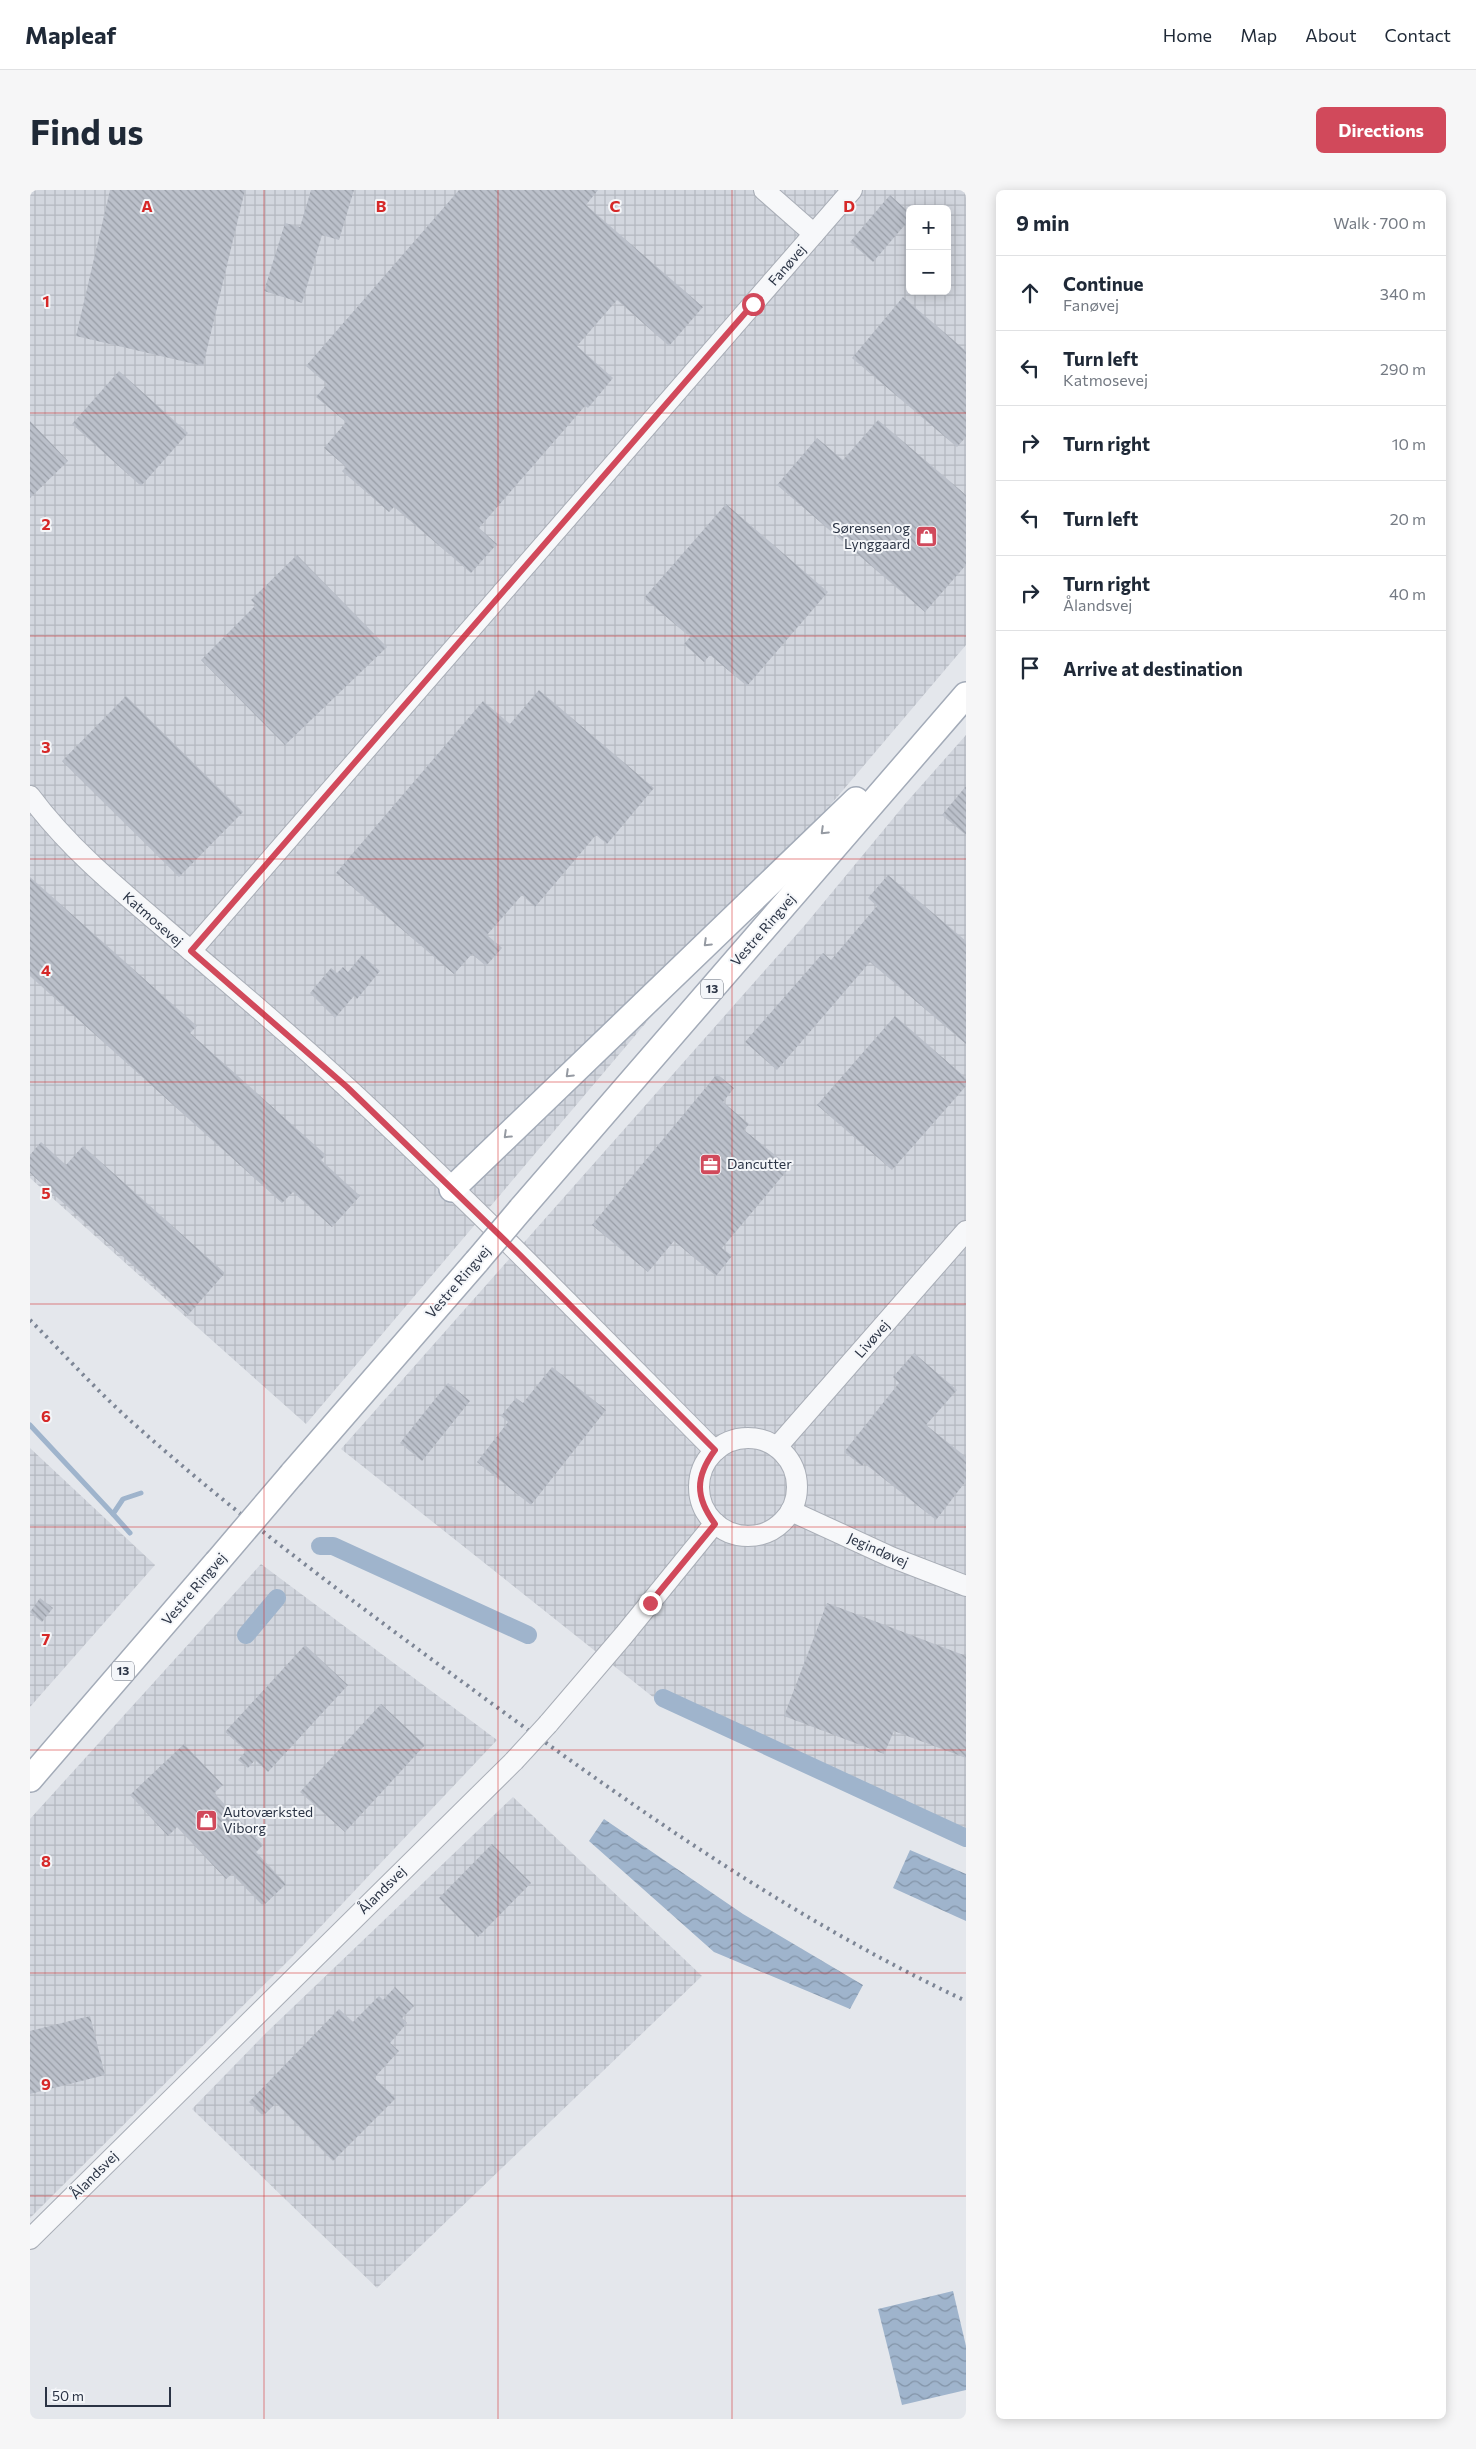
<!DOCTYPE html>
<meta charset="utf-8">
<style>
body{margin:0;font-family:Commissioner,sans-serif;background:#f6f6f7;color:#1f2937}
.controls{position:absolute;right:15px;top:15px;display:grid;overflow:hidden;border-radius:8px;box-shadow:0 2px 12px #0003}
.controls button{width:45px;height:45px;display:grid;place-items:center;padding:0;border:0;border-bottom:1px solid #e0e1e3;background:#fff;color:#1f2937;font:25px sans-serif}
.scale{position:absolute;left:15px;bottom:12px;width:126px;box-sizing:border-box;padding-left:5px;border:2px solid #2b3445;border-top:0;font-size:14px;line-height:18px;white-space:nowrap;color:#2b3445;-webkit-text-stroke:4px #f4f6f9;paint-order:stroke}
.stop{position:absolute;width:15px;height:15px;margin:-11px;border:4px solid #d1495b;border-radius:50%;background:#fff}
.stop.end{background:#d1495b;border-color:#fff;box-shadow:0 1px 5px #0008}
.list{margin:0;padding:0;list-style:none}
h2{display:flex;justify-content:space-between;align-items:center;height:65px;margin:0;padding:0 20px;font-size:21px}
h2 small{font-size:16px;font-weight:400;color:#747a83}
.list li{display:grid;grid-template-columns:32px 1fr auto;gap:15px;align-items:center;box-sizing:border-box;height:75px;padding:0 20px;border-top:1px solid #e0e1e3}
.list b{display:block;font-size:19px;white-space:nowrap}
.list p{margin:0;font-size:16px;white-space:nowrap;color:#747a83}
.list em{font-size:16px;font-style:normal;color:#747a83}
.icon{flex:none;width:28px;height:28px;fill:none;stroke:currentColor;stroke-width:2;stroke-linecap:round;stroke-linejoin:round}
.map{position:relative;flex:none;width:936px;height:2229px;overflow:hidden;border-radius:8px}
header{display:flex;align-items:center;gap:30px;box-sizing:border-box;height:70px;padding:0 25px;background:#fff;border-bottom:1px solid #e0e1e3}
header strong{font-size:24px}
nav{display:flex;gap:28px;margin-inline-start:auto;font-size:18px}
.intro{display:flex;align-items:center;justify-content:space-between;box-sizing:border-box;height:120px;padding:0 30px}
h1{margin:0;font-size:35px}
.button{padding:12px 22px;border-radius:8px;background:#d1495b;color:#fff;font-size:18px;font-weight:700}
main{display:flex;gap:30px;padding:0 30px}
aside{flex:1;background:#fff;border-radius:8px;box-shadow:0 2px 12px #0003}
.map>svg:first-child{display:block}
</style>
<header>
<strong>Mapleaf</strong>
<nav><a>Home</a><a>Map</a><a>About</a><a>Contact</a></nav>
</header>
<div class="intro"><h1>Find us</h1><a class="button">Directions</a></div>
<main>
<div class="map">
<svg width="936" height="2229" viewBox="0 0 936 2229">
<defs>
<pattern id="industrial-grid" width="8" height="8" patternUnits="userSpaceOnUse" patternTransform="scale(1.25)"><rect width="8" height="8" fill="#d2d6de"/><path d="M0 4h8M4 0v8" fill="none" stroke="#b4b8c0"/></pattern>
<pattern id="water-waves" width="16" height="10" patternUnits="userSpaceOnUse" patternTransform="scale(1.25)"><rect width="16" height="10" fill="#9fb4cc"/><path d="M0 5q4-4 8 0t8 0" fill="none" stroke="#8293a7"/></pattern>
<pattern id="building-back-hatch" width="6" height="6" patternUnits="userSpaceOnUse" patternTransform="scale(1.25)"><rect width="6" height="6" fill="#bbc0ca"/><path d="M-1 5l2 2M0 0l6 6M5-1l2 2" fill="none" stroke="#989da6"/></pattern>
</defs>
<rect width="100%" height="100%" fill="#e4e7ec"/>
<!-- industrial -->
<g fill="url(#industrial-grid)" fill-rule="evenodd">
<path d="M0,0H936V455L276,1234L0,988ZM880,19H917V101H880Z"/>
<polygon points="936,545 936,1651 633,1515 311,1259 775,735 875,614"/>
<polygon points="0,1258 125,1375 0,1517"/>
<polygon points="231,1374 467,1550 262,1767 0,2028 0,1629"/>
<polygon points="483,1607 672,1786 347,2098 162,1919 237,1842"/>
</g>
<!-- water -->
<g fill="url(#water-waves)">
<polygon points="574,1629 713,1724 833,1795 820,1819 684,1762 559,1651"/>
<polygon points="880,1660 936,1684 936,1731 863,1698"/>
<polygon points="923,2101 936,2156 936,2200 872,2215 848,2119"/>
</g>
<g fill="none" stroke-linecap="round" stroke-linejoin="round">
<!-- stream -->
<g stroke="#9fb4cc" stroke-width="5">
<polyline points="0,1235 83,1324"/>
<polyline points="100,1343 83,1324 93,1309 111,1303"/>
</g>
<!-- canal -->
<g stroke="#9fb4cc" stroke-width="18">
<polyline points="290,1356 303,1356 498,1445"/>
<polyline points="216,1445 247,1408"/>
<polyline points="633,1508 936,1648"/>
</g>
</g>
<!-- building -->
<g fill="url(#building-back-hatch)">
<polygon points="80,0 215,0 173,176 46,146"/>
<polygon points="281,0 324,0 309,50 292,45 272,113 234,101 255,33 270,37"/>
<polygon points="429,0 568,0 556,15 673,117 639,156 587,110 547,156 583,188 558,218 555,216 449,338 467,354 441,383 364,317 359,322 312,281 316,277 294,258 316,232 286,207 297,194 276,176"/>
<polygon points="860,5 880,23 880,29 843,72 820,52"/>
<polygon points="873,107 936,161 936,247 927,257 822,168"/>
<polygon points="89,181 158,243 111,296 42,234"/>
<polygon points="848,230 936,305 936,375 895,422 747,295 787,248 813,270"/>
<polygon points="0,231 38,271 0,308"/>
<polygon points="696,314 798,402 717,496 680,465 674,472 654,454 660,447 614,408"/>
<polygon points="267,365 357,457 255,555 171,470 226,415 221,410"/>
<polygon points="509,500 624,598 577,654 566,645 505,717 492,705 457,745 472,758 456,776 442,764 424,784 306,683 453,511 480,534"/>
<polygon points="96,506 213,622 149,687 32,571"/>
<polygon points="936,596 936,645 912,625"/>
<polygon points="858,685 936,751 936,854 840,772 747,880 715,852 793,763 801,770 847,716 838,708"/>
<polygon points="0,687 167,836 160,843 296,965 291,970 330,1006 302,1037 263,1002 252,1013 0,786"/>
<polygon points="332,765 350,781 327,809 324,806 305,828 280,803 301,778 307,783 313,777 318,782"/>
<polygon points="865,826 936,888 936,896 862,980 787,915"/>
<polygon points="687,884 704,898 693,912 719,934 714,940 760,977 692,1058 702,1066 686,1086 644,1051 618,1082 562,1035"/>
<polygon points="11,952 36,975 53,956 195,1083 158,1125 0,983 0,965"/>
<polygon points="884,1163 927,1200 896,1235 936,1267 936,1291 906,1330 834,1273 832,1276 814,1262 869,1193 863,1187"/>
<polygon points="522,1177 576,1220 501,1315 447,1272 478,1232 471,1226 486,1208 493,1213"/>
<polygon points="418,1193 440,1211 392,1271 370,1253"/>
<polygon points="10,1408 23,1418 12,1432 0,1422"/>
<polygon points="797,1413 936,1466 936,1568 864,1541 854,1564 754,1526"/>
<polygon points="275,1455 318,1495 238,1582 225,1570 218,1578 208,1570 216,1561 195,1542"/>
<polygon points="351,1514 395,1555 315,1642 270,1602"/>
<polygon points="154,1554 193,1595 184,1603 233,1655 226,1662 256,1694 233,1716 202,1684 196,1689 147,1637 138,1646 100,1605"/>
<polygon points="462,1654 501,1693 448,1747 409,1708"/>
<polygon points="365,1797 384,1816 372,1828 377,1833 360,1853 369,1861 344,1888 366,1908 303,1971 246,1913 233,1926 219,1912 309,1819 323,1832 349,1806 353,1810"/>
<polygon points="60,1826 75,1885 0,1904 0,1841"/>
</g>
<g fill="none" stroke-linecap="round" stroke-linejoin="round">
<defs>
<g id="minor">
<polyline points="734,0 784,44"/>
<path d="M0,606C37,656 85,696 132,736C184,781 236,824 287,870C425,995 554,1129 685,1261"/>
<polyline points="161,761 822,0"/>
<circle cx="718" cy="1297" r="49"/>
<polyline points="747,1257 936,1041"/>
<polyline points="761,1321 861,1367 936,1396"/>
<polyline points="518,1534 594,1445 685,1333"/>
<polyline points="0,2049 484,1571"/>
</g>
<g id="major">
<polyline points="422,999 826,610"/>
<polyline points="491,1019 936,505"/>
<polyline points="262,1284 447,1071"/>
<polyline points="0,1589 187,1372"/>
</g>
</defs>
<!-- minor casing -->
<use href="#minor" stroke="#a9aeb7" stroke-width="22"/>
<!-- major casing -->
<use href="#major" stroke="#a3abb8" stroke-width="28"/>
<!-- minor -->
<use href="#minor" stroke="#f7f8fa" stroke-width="20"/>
<!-- major -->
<use href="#major" stroke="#fff" stroke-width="25"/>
<!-- rail -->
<path stroke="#7d8696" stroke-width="4" stroke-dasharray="2.5 5" stroke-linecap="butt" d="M0,1130C34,1164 67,1201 103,1233C215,1333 336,1421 457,1510C610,1622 764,1730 936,1811"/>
<defs>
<polyline id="minor-bridge" points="484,1571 518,1534"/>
<g id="major-bridge">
<polyline points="447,1071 491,1019"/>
<polyline points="187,1372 262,1284"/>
</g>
</defs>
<!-- minor-bridge casing -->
<use href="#minor-bridge" stroke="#a9aeb7" stroke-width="22" stroke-linecap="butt"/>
<!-- major-bridge casing -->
<use href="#major-bridge" stroke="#a3abb8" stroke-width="28" stroke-linecap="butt"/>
<!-- minor-bridge -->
<use href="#minor-bridge" stroke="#f7f8fa" stroke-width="20"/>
<!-- major-bridge -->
<use href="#major-bridge" stroke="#fff" stroke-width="25"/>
</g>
<!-- one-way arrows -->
<defs><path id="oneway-chevron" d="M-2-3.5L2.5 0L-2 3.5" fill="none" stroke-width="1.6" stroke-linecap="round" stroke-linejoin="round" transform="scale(1.25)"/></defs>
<g stroke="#959aa2">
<use href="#oneway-chevron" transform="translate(794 641) rotate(136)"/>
<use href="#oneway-chevron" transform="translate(677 753) rotate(136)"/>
<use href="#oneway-chevron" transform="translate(539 884) rotate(136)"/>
<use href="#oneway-chevron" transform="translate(477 945) rotate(136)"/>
</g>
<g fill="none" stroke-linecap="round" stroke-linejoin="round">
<!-- route -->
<path stroke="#d1495b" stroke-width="6" d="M620,1413L685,1334C665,1307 665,1287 685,1260L489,1064L317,897L161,761L723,114"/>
</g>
<!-- grid -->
<path fill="none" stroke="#d62828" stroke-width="1" stroke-opacity="0.55" d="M234,0V2229M468,0V2229M702,0V2229M0,223H936M0,446H936M0,669H936M0,892H936M0,1114H936M0,1337H936M0,1560H936M0,1783H936M0,2006H936"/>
<!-- icons -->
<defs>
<symbol id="shop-square" viewBox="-11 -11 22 22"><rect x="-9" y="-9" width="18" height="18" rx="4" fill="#d1495b" stroke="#f4f6f9"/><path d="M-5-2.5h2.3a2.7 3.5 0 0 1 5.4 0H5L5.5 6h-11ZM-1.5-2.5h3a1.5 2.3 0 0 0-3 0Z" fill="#fff"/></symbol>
<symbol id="office-square" viewBox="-11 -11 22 22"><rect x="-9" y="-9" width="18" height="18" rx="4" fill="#d1495b" stroke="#f4f6f9"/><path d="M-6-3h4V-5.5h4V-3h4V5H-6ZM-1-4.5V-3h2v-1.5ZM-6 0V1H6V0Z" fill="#fff"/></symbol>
</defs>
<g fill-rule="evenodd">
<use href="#shop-square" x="884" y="334" width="25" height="25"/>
<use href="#office-square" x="668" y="962" width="25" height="25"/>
<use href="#shop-square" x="164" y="1618" width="25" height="25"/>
</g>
<g text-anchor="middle" stroke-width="4" stroke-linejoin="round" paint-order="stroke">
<!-- shield labels -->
<g fill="#f4f6f9" stroke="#676e7b" stroke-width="1">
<rect x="671" y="789.5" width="22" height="19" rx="4"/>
<rect x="82" y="1471.5" width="22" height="19" rx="4"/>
</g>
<g font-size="12" font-weight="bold" fill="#2b3445">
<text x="682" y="803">13</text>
<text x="93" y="1485">13</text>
</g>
<!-- street labels -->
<g font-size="14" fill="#2b3445" stroke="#f4f6f9">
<text transform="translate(757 75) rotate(-49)" y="5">Fanøvej</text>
<text transform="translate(123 729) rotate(41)" y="5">Katmosevej</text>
<text transform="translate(733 740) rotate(-49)" y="5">Vestre Ringvej</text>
<text transform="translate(428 1092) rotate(-49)" y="5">Vestre Ringvej</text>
<text transform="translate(842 1149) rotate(-49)" y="5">Livøvej</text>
<text transform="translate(848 1360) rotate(24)" y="5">Jegindøvej</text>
<text transform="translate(164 1399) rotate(-49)" y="5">Vestre Ringvej</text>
<text transform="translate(352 1700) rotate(-45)" y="5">Ålandsvej</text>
<text transform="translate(64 1985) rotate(-45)" y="5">Ålandsvej</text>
</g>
<!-- poi labels -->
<g font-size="14" fill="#2b3445" stroke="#f4f6f9" text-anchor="start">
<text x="880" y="343" text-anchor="end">Sørensen og<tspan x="880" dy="16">Lynggaard</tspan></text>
<text x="697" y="979">Dancutter</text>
<text x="193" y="1627">Autoværksted<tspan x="193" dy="16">Viborg</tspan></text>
</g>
</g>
<g font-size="16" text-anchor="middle" font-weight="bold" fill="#d62828" stroke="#f4f6f9" stroke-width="4" stroke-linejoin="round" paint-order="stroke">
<text x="117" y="22">A</text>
<text x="351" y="22">B</text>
<text x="585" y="22">C</text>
<text x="819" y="22">D</text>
<text x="16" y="117">1</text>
<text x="16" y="340">2</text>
<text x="16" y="563">3</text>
<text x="16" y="786">4</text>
<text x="16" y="1009">5</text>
<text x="16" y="1232">6</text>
<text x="16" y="1455">7</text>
<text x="16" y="1677">8</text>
<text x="16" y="1900">9</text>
</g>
</svg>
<div class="controls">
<button>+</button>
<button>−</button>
</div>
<div class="scale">50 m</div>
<div class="stop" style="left:723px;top:114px"></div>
<div class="stop end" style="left:620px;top:1413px"></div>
</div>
<aside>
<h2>9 min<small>Walk · 700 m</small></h2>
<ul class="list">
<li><svg class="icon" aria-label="ahead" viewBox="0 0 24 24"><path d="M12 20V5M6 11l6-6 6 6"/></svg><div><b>Continue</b><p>Fanøvej</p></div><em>340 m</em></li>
<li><svg class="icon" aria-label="left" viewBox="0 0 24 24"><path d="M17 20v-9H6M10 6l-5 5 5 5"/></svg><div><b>Turn left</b><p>Katmosevej</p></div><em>290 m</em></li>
<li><svg class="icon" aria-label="right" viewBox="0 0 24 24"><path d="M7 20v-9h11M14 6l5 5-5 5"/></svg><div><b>Turn right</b></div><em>10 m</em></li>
<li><svg class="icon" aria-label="left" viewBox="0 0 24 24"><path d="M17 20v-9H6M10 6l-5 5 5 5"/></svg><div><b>Turn left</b></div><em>20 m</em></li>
<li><svg class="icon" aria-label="right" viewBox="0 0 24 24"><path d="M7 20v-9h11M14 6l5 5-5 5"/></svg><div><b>Turn right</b><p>Ålandsvej</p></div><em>40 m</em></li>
<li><svg class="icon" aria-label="arrive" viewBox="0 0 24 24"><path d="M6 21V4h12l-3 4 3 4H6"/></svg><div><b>Arrive at destination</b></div></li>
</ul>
</aside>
</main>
